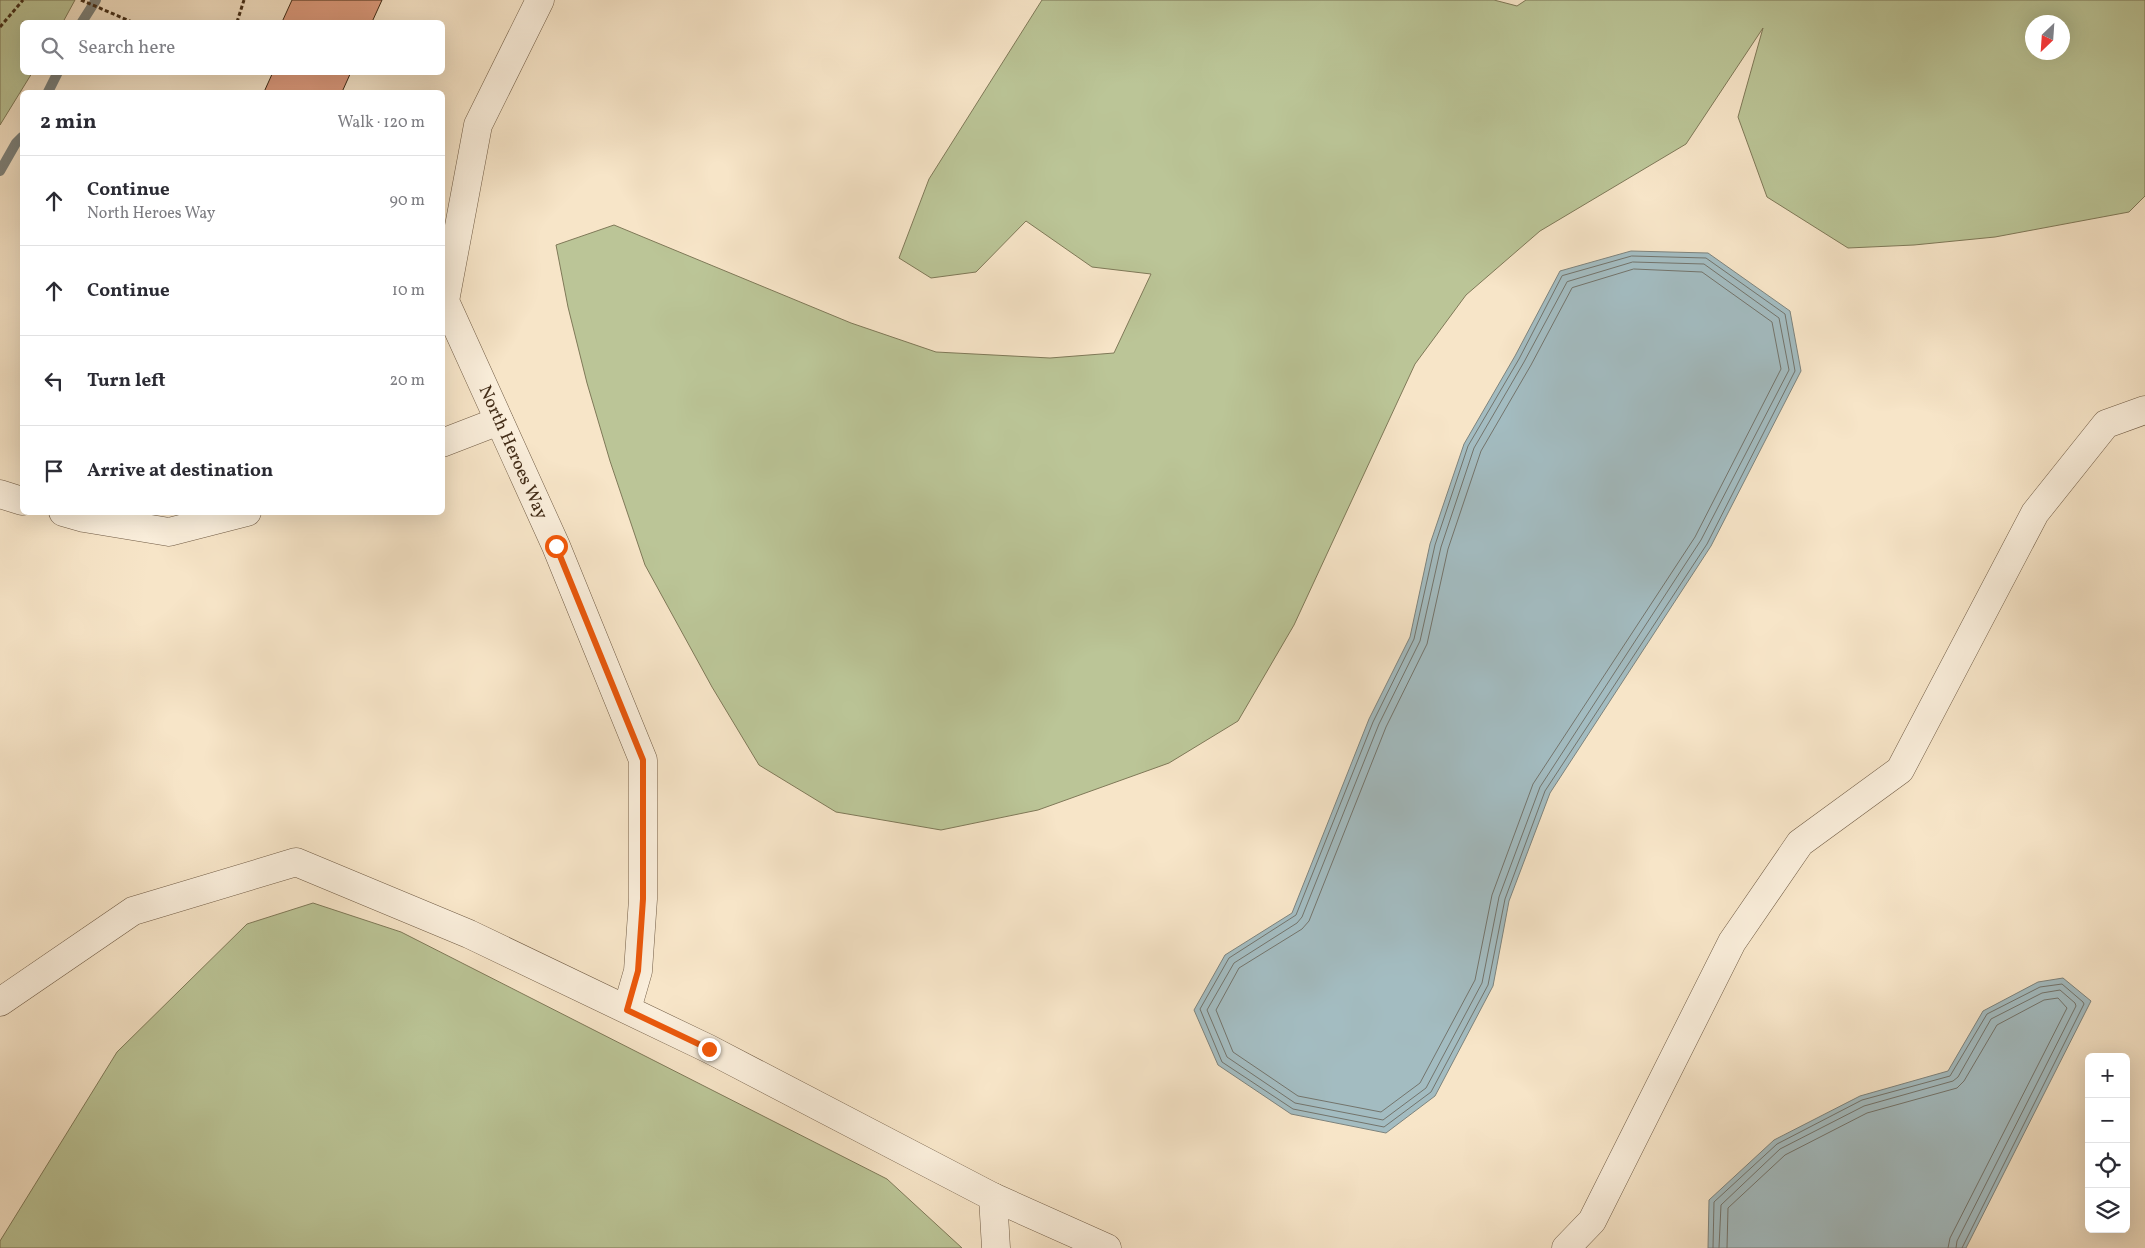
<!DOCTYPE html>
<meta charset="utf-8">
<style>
body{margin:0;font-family:Vollkorn,serif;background:#f2f2f3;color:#2b2b33}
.controls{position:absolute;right:15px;bottom:15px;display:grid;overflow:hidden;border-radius:8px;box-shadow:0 5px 20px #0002}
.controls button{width:45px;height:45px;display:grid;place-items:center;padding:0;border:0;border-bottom:1px solid #e1e1e2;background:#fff;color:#2b2b33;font:25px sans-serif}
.compass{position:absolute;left:2025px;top:15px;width:45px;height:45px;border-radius:50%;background:#fff;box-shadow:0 5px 20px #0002;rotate:205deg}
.stop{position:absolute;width:15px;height:15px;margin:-11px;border:4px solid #ea580c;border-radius:50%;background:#fff}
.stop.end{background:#ea580c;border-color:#fff;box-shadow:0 1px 5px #0008}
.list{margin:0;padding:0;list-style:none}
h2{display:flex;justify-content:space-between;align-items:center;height:65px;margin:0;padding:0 20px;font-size:21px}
h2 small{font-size:16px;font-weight:400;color:#7c7c81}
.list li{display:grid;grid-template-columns:32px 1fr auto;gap:15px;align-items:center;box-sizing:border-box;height:90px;padding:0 20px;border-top:1px solid #e1e1e2}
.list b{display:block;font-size:19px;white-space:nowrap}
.list p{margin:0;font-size:16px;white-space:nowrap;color:#7c7c81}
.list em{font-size:16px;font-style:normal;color:#7c7c81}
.icon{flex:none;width:28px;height:28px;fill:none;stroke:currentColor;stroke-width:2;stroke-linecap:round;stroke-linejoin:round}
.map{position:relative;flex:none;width:2145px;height:1248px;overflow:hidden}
.search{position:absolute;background:#fff;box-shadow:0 5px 20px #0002;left:20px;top:20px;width:425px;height:55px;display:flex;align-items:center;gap:12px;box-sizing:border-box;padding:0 18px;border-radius:8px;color:#7c7c81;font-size:19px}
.panel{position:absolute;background:#fff;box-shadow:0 5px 20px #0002;left:20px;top:90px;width:425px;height:425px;border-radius:8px}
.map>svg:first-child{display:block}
</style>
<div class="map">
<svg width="2145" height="1248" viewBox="0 0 2145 1248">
<rect width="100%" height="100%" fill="#f7e5c8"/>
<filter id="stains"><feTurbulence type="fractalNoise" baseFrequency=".004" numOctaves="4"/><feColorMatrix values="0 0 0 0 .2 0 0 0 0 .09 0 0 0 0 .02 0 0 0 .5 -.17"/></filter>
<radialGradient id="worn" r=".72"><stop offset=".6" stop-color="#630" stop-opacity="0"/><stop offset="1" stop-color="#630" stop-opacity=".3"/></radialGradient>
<!-- green -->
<g fill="#bbc597" stroke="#7f7958" fill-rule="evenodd">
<polygon points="0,0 75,0 63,22 22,22 22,72 32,73 0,125"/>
<path d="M1042,0H1494L1517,6L1526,0H2145V196L2129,212L1995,237L1914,245L1848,248L1767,197L1738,117L1763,28L1686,144L1540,231L1466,295L1415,364L1294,625L1238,721L1169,763L1038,810L941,830L836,812L759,765L712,687L645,565L610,461L587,383L568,307L556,245L614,225L851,323L936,352L1050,358L1114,353L1151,274L1092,267L1026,221L976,272L931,278L899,258L929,179ZM2062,22V52H2032V22Z"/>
<polygon points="313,903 401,932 887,1179 962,1248 0,1248 0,1241 117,1052 247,924"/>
</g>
<!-- water -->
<g fill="#a3bcc1" stroke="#7d837d">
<polygon points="1631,251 1708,253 1790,311 1801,371 1711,546 1550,793 1509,901 1493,986 1435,1096 1386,1133 1291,1114 1218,1065 1194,1010 1225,955 1292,913 1369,719 1410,637 1430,544 1464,444 1515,356 1560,271"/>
<polygon points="2063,978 2091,1001 1966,1248 1708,1248 1709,1200 1774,1140 1860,1096 1948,1071 1983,1011 2038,982"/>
</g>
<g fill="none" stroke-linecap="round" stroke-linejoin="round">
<!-- shore -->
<g stroke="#73746c" stroke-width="1">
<polygon points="1632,256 1706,258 1785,314 1795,371 1707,544 1545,791 1505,899 1488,985 1431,1092 1384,1127 1293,1109 1222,1062 1200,1009 1229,958 1296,915 1373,722 1414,639 1435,545 1468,446 1519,359 1562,276"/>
<polygon points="1633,262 1704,264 1779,318 1789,370 1701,540 1540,787 1499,897 1482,983 1426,1088 1383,1120 1295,1103 1227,1057 1207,1010 1234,963 1297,923 1302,917 1379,724 1420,641 1441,547 1474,448 1524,362 1567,282"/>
<polygon points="1634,269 1702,272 1772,322 1781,369 1695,537 1533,784 1492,895 1475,980 1420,1083 1381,1112 1298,1096 1233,1052 1216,1010 1239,968 1302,929 1309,921 1386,727 1427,644 1448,549 1481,451 1531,365 1572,288"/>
<polyline points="1713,1248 1714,1202 1777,1144 1862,1100 1950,1076 1987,1014 2040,987 2062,984 2083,1002 2084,1004 1962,1248"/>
<polyline points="1719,1248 1721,1205 1780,1149 1864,1106 1953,1081 1958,1077 1991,1019 2042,993 2060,990 2075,1003 2076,1006 1957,1241 1956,1248"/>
<polyline points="1727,1248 1728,1208 1785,1155 1867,1113 1957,1088 1964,1081 1997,1025 2044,1000 2058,998 2067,1008 1950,1238 1948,1248"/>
</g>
<!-- stream -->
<g stroke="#7d837d" stroke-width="10">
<polyline points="82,22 96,0"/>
<polyline points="48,92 58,72"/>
<polyline points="0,171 16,143 22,137"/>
</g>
</g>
<!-- building -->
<g fill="#dd9b7d" stroke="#432d18">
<polygon points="292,0 382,0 372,22 282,22"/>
<polygon points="273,72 351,72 342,92 264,92"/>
</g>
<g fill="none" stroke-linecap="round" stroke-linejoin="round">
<defs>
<g id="minor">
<polyline points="540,0 478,125 445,301 556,546 643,760 643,899 638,971 627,1009"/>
<polyline points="442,443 499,421"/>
<polyline points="0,494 22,501"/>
<polyline points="63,512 84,518 169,532 247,512"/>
<polyline points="0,1002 133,911 296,862 469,934 709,1049 993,1197 996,1248"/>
<polyline points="993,1197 1107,1248"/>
<polyline points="1566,1248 1592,1221 1732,942 1800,843 1900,770 2035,513 2106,424 2145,410"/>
</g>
</defs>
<!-- minor casing -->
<use href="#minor" stroke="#705b44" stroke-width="29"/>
<!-- path -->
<g stroke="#432d18" stroke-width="3" stroke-dasharray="4 2.5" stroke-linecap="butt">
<polyline points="81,0 132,22"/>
<polyline points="237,22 244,0"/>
<polyline points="0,27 23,0"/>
</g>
<!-- minor -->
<use href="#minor" stroke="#faeedb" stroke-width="28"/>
</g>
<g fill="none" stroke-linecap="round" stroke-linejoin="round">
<!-- route -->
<polyline stroke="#ea580c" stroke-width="6" points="556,546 643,760 643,899 638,971 627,1010 709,1049"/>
</g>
<g text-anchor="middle" stroke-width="4" stroke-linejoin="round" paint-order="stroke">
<!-- street labels -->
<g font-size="18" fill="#432d18" stroke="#faeedb">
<text transform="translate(514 452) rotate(66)" y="6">North Heroes Way</text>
</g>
</g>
<rect width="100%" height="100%" filter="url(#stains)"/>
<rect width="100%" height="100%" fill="url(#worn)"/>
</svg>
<div class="controls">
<button>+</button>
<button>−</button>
<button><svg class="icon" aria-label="locate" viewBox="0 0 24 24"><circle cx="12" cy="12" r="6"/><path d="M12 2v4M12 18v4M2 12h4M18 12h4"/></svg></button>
<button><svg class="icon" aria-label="layers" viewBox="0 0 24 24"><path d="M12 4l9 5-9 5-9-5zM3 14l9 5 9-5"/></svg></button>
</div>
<svg class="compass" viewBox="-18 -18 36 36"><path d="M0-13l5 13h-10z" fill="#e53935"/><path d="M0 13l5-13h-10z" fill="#7c7c81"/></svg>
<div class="stop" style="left:556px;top:546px"></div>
<div class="stop end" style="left:709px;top:1049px"></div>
<div class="search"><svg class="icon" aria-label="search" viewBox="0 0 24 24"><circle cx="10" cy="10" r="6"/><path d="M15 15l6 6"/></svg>Search here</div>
<section class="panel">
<h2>2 min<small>Walk · 120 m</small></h2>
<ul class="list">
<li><svg class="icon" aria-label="ahead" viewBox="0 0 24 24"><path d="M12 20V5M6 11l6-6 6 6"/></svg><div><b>Continue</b><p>North Heroes Way</p></div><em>90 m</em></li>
<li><svg class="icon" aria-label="ahead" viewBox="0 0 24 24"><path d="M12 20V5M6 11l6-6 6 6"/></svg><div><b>Continue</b></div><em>10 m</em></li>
<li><svg class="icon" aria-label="left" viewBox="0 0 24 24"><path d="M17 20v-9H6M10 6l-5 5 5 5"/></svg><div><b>Turn left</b></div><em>20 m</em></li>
<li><svg class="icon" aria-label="arrive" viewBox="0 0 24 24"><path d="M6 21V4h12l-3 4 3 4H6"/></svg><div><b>Arrive at destination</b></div></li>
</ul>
</section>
</div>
